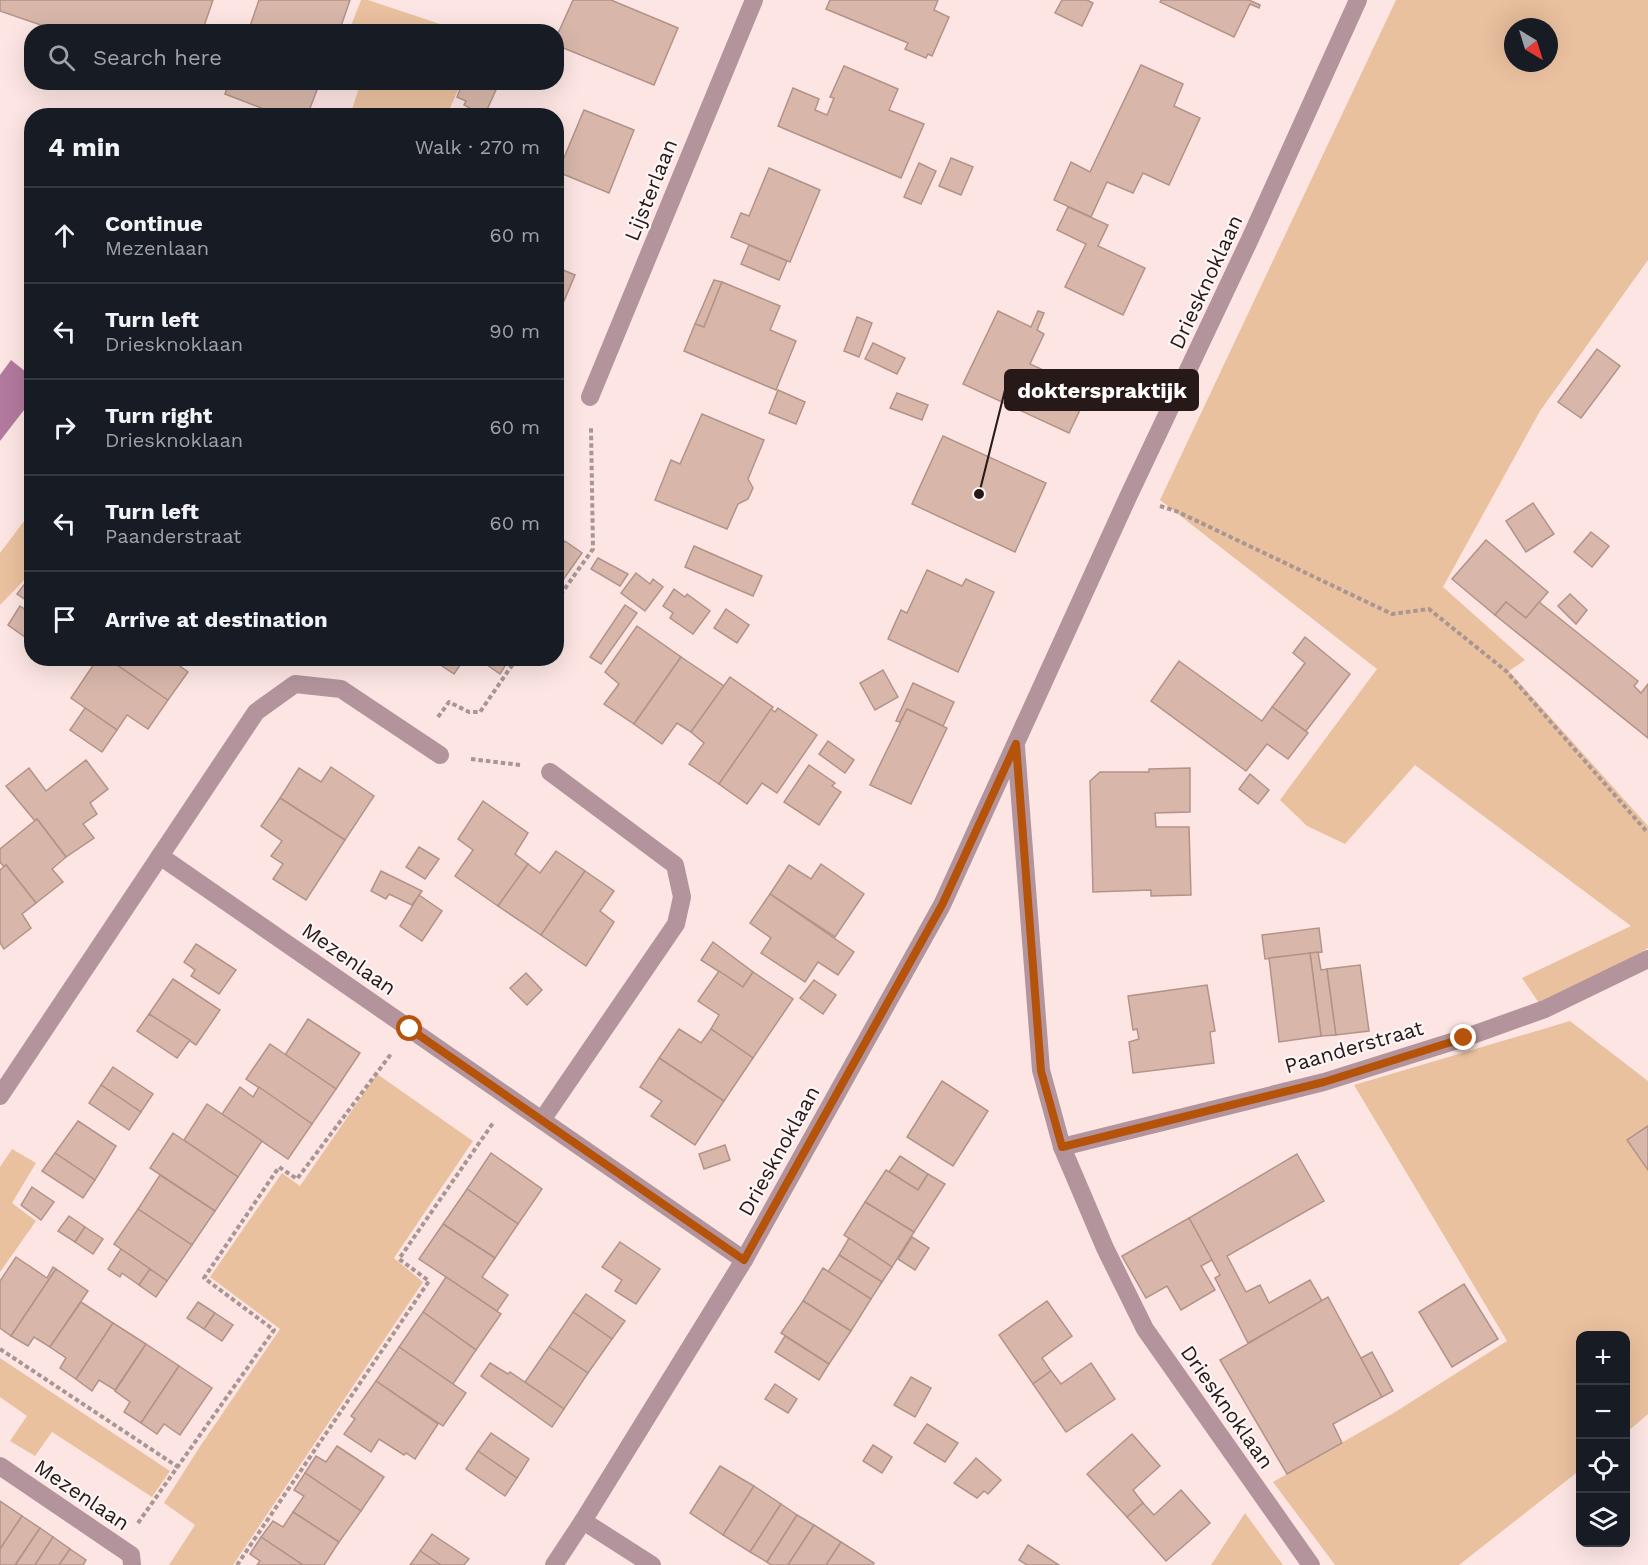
<!DOCTYPE html>
<meta charset="utf-8">
<style>
body{margin:0;font-family:"Work Sans",sans-serif;background:#242831;color:#f1f3f6}
.controls{position:absolute;right:18px;bottom:18px;display:grid;overflow:hidden;border-radius:12px;box-shadow:0 6px 24px #0002}
.controls button{width:54px;height:54px;display:grid;place-items:center;padding:0;border:0;border-bottom:2px solid #363941;background:#171b24;color:#f1f3f6;font:30px sans-serif}
.compass{position:absolute;left:1504px;top:18px;width:54px;height:54px;border-radius:50%;background:#171b24;box-shadow:0 6px 24px #0002;rotate:142deg}
.stop{position:absolute;width:18px;height:18px;margin:-14px;border:4px solid #b45309;border-radius:50%;background:#fff}
.stop.end{background:#b45309;border-color:#fff;box-shadow:0 2px 6px #0008}
.list{margin:0;padding:0;list-style:none}
h2{display:flex;justify-content:space-between;align-items:center;height:78px;margin:0;padding:0 24px;font-size:26px}
h2 small{font-size:20px;font-weight:400;color:#9ea1a6}
.list li{display:grid;grid-template-columns:39px 1fr auto;gap:18px;align-items:center;box-sizing:border-box;height:96px;padding:0 24px;border-top:2px solid #363941}
.list b{display:block;font-size:22px;white-space:nowrap}
.list p{margin:0;font-size:20px;white-space:nowrap;color:#9ea1a6}
.list em{font-size:20px;font-style:normal;color:#9ea1a6}
.icon{flex:none;width:33px;height:33px;fill:none;stroke:currentColor;stroke-width:2;stroke-linecap:round;stroke-linejoin:round}
.map{position:relative;flex:none;width:1648px;height:1565px;overflow:hidden}
.search{position:absolute;background:#171b24;box-shadow:0 6px 24px #0002;left:24px;top:24px;width:540px;height:66px;display:flex;align-items:center;gap:15px;box-sizing:border-box;padding:0 21px;border-radius:24px;color:#9ea1a6;font-size:22px}
.panel{position:absolute;background:#171b24;box-shadow:0 6px 24px #0002;left:24px;top:108px;width:540px;height:558px;border-radius:24px}
.map>svg:first-child{display:block}
</style>
<div class="map">
<svg width="1648" height="1565" viewBox="0 0 1648 1565">
<rect width="100%" height="100%" fill="#fce5e3"/>
<!-- green -->
<g fill="#eac19f" fill-rule="evenodd">
<polygon points="361,0 368,0 461,31 349,31"/>
<path d="M1396,0H1648V260L1540,411L1443,587L1525,660L1509,671L1648,826V948L1625,963L1539,1003L1522,978L1631,926L1415,765L1345,844L1307,826L1280,800L1377,669L1160,500ZM1513,27H1549V63H1513Z"/>
<polygon points="361,82 461,82 461,83 447,115 350,115"/>
<polygon points="31,512 31,573 0,605 0,553"/>
<polygon points="1570,1021 1648,1081 1648,1414 1626,1433 1626,1336 1580,1336 1580,1470 1459,1565 1335,1565 1273,1482 1392,1414 1507,1341 1354,1085"/>
<polygon points="377,1074 473,1141 394,1258 423,1282 233,1565 169,1565 195,1525 164,1503 201,1445 280,1329 210,1277 282,1173 300,1186"/>
<polygon points="12,1149 36,1163 12,1203 36,1221 0,1272 0,1167"/>
<polygon points="0,1358 170,1471 152,1497 52,1432 35,1456 10,1441 27,1416 0,1397"/>
<polygon points="1245,1513 1283,1565 1211,1565"/>
</g>
<!-- water -->
<polygon fill="#b27a9e" points="11,360 31,376 31,401 0,441 0,375"/>
<!-- building -->
<g fill="#d8b7aa" stroke="#b39388" stroke-width="1.5">
<polygon points="0,0 213,0 202,32 61,32 0,11"/>
<polygon points="259,0 350,0 339,32 248,32"/>
<polygon points="573,0 611,0 678,28 654,85 556,45 556,38"/>
<polygon points="830,0 938,0 934,10 949,17 932,56 928,54 926,58 905,49 908,43 826,9"/>
<polygon points="1062,0 1087,0 1093,3 1082,26 1055,13"/>
<polygon points="1161,0 1249,0 1260,5 1259,8 1250,4 1234,37 1160,2"/>
<polygon points="1141,65 1183,84 1174,106 1200,118 1169,185 1143,173 1133,193 1107,182 1091,217 1054,200 1071,162 1090,172"/>
<polygon points="844,66 898,89 889,110 924,124 901,178 778,126 793,88 819,99 815,110 827,115 834,98 830,97"/>
<polygon points="229,82 320,82 307,116 282,116 225,94"/>
<polygon points="463,82 473,86 474,82 478,82 496,90 485,114 482,113 481,116 474,116 468,113 470,108 464,105 466,101 457,97"/>
<polygon points="584,110 634,130 609,193 558,172"/>
<polygon points="951,158 973,167 961,195 939,186"/>
<polygon points="919,163 936,171 921,204 904,197"/>
<polygon points="769,168 820,190 790,262 731,237 741,213 749,216"/>
<polygon points="1068,207 1108,225 1098,246 1145,268 1123,315 1065,287 1086,244 1057,230"/>
<polygon points="749,245 787,261 779,280 741,264"/>
<polygon points="556,267 575,275 564,301 556,298"/>
<polygon points="714,280 722,282 704,327 695,324"/>
<polygon points="722,282 780,306 770,330 796,341 776,390 684,351 695,324 704,327"/>
<polygon points="998,311 1031,327 1038,311 1044,313 1037,330 1044,334 1030,364 1089,391 1069,433 963,384"/>
<polygon points="857,317 872,323 859,357 844,351"/>
<polygon points="873,343 905,358 897,374 865,359"/>
<polygon points="1597,349 1620,366 1581,418 1558,402"/>
<polygon points="778,390 805,402 796,424 769,413"/>
<polygon points="897,393 928,405 922,420 890,408"/>
<polygon points="702,414 764,440 748,479 753,488 748,499 738,504 727,529 655,500 671,460 680,464"/>
<polygon points="943,436 1046,483 1015,552 912,504"/>
<polygon points="1533,503 1554,534 1526,552 1506,521"/>
<polygon points="1591,532 1609,546 1592,567 1574,552"/>
<polygon points="1486,540 1548,592 1526,618 1506,602 1495,615 1452,579"/>
<polygon points="565,541 582,553 556,590 556,554"/>
<polygon points="694,546 762,576 753,596 685,567"/>
<polygon points="598,558 628,574 620,586 591,569"/>
<polygon points="927,570 962,586 966,579 994,592 958,672 888,639 901,610 907,613"/>
<polygon points="636,573 650,584 653,579 663,587 645,611 621,593"/>
<polygon points="30,577 32,578 32,604 17,594"/>
<polygon points="674,589 685,597 687,594 710,611 693,634 670,618 673,613 663,606"/>
<polygon points="1570,594 1587,610 1576,624 1558,606"/>
<polygon points="1506,602 1526,618 1539,602 1638,681 1634,686 1641,693 1648,684 1648,738 1495,615"/>
<polygon points="625,605 637,613 601,664 590,657"/>
<polygon points="20,606 32,614 32,642 8,625"/>
<polygon points="726,609 749,625 737,643 714,628"/>
<polygon points="637,626 681,657 634,724 604,704 619,684 605,672"/>
<polygon points="1305,637 1350,674 1306,731 1272,707 1305,663 1293,653"/>
<polygon points="681,657 724,686 691,732 677,723 662,744 634,724"/>
<polygon points="98,658 107,658 168,700 148,729 127,715 117,730 71,698"/>
<polygon points="107,658 169,658 188,672 168,700"/>
<polygon points="430,658 465,658 454,674"/>
<polygon points="486,658 510,658 500,674 483,662"/>
<polygon points="1179,661 1262,721 1272,707 1308,733 1288,759 1267,744 1246,771 1151,701"/>
<polygon points="883,670 898,697 875,710 860,683"/>
<polygon points="730,677 773,707 719,784 689,764 704,743 691,732"/>
<polygon points="913,683 954,702 943,726 907,709 900,722 896,721"/>
<polygon points="85,708 117,730 102,752 70,730"/>
<polygon points="778,708 817,735 777,793 762,783 747,804 719,784 771,709 775,712"/>
<polygon points="907,709 947,728 911,804 870,785"/>
<polygon points="828,741 854,760 845,773 819,754"/>
<polygon points="86,760 108,789 90,803 97,814 83,824 94,838 66,857 37,819 35,821 6,786 29,768 46,791"/>
<polygon points="809,765 835,783 832,786 841,792 819,825 784,802"/>
<polygon points="331,767 374,796 345,840 280,798 299,768 321,782"/>
<polygon points="1190,768 1190,812 1155,813 1156,827 1189,827 1191,895 1151,896 1151,890 1093,892 1090,781 1100,772 1149,772 1149,769"/>
<polygon points="1250,774 1269,790 1258,804 1239,789"/>
<polygon points="280,798 345,840 306,900 273,879 283,864 271,856 282,841 261,826"/>
<polygon points="483,801 528,833 515,854 528,864 498,906 455,876 473,850 458,839"/>
<polygon points="37,819 66,857 52,869 63,882 36,903 6,865 4,867 0,862 0,849"/>
<polygon points="419,847 439,859 425,879 406,867"/>
<polygon points="556,851 585,871 541,935 498,906 528,864 540,873"/>
<polygon points="821,864 864,894 835,937 770,894 789,865 811,879"/>
<polygon points="6,865 36,903 22,914 31,928 4,949 0,943 0,870"/>
<polygon points="381,871 422,891 412,905 389,894 386,899 371,891"/>
<polygon points="585,871 614,891 600,911 614,922 586,966 541,935"/>
<polygon points="770,894 854,952 838,975 818,962 805,982 761,953 771,938 750,923"/>
<polygon points="419,895 442,911 422,941 400,926"/>
<polygon points="1319,928 1322,952 1265,959 1262,935"/>
<polygon points="713,942 753,972 743,987 701,960"/>
<polygon points="196,944 236,970 219,994 191,976 195,970 184,962"/>
<polygon points="1318,952 1321,970 1327,969 1336,1035 1321,1036 1310,953"/>
<polygon points="1310,953 1321,1036 1279,1042 1269,958"/>
<polygon points="1360,965 1369,1031 1336,1035 1327,969"/>
<polygon points="719,971 743,987 753,972 793,999 753,1058 711,1029 719,1015 698,1001"/>
<polygon points="526,973 542,990 527,1005 510,988"/>
<polygon points="173,979 220,1010 196,1045 149,1014"/>
<polygon points="814,980 836,995 823,1014 800,998"/>
<polygon points="1207,985 1215,1031 1210,1032 1214,1063 1133,1073 1129,1042 1139,1039 1137,1029 1133,1030 1128,996"/>
<polygon points="149,1014 190,1040 177,1058 137,1031"/>
<polygon points="308,1019 360,1053 336,1089 285,1055"/>
<polygon points="679,1029 701,1043 711,1029 753,1058 724,1101 659,1058"/>
<polygon points="270,1044 336,1089 312,1124 246,1079"/>
<polygon points="659,1058 724,1101 695,1145 651,1116 662,1101 640,1087"/>
<polygon points="113,1067 153,1094 141,1112 101,1085"/>
<polygon points="942,1081 988,1111 953,1166 907,1137"/>
<polygon points="101,1085 141,1112 129,1130 89,1103"/>
<polygon points="240,1087 253,1097 259,1087 312,1124 288,1159 222,1114"/>
<polygon points="207,1104 262,1141 238,1177 184,1140"/>
<polygon points="78,1121 116,1146 95,1180 55,1153"/>
<polygon points="1648,1126 1648,1170 1627,1140"/>
<polygon points="173,1133 238,1177 215,1211 150,1168"/>
<polygon points="725,1145 730,1160 704,1169 699,1154"/>
<polygon points="55,1153 95,1180 83,1198 42,1171"/>
<polygon points="491,1153 542,1189 518,1224 467,1189"/>
<polygon points="1297,1154 1324,1201 1227,1256 1246,1292 1260,1285 1269,1303 1310,1280 1322,1301 1248,1343 1215,1278 1220,1275 1189,1218"/>
<polygon points="900,1156 928,1174 918,1190 889,1172"/>
<polygon points="886,1170 918,1190 928,1174 945,1184 914,1232 865,1202"/>
<polygon points="160,1175 215,1211 192,1245 138,1209"/>
<polygon points="32,1187 54,1202 41,1220 21,1205"/>
<polygon points="467,1189 518,1224 495,1258 443,1224"/>
<polygon points="865,1202 914,1232 892,1267 844,1235"/>
<polygon points="138,1209 192,1245 167,1281 114,1244"/>
<polygon points="69,1216 85,1227 75,1242 58,1231"/>
<polygon points="1189,1218 1212,1260 1201,1266 1215,1290 1181,1310 1167,1286 1146,1298 1122,1256"/>
<polygon points="443,1224 495,1258 482,1277 508,1295 497,1311 419,1259"/>
<polygon points="85,1227 103,1239 93,1254 75,1242"/>
<polygon points="912,1237 929,1248 915,1270 898,1259"/>
<polygon points="849,1238 892,1267 882,1282 839,1255"/>
<polygon points="620,1242 660,1269 636,1304 615,1291 622,1280 602,1267"/>
<polygon points="121,1249 150,1269 139,1285 122,1273 120,1277 108,1269"/>
<polygon points="839,1255 882,1282 871,1299 828,1272"/>
<polygon points="16,1257 47,1278 53,1267 56,1269 11,1336 0,1328 0,1281"/>
<polygon points="823,1268 871,1299 851,1331 803,1301"/>
<polygon points="56,1269 88,1291 50,1347 34,1337 28,1346 11,1336"/>
<polygon points="150,1269 167,1281 156,1297 139,1285"/>
<polygon points="446,1277 501,1314 476,1350 423,1312"/>
<polygon points="1464,1284 1498,1339 1452,1367 1419,1312"/>
<polygon points="586,1294 625,1321 612,1339 573,1312"/>
<polygon points="1328,1297 1382,1397 1333,1424 1342,1443 1287,1474 1220,1360"/>
<polygon points="803,1301 851,1331 829,1364 781,1333"/>
<polygon points="1047,1301 1072,1336 1042,1358 1051,1371 1033,1384 999,1335"/>
<polygon points="81,1302 113,1323 76,1379 60,1368 66,1358 50,1347"/>
<polygon points="198,1302 215,1313 204,1329 187,1318"/>
<polygon points="423,1312 476,1350 453,1384 399,1347"/>
<polygon points="573,1312 612,1339 588,1373 549,1347"/>
<polygon points="215,1313 233,1325 222,1341 204,1329"/>
<polygon points="113,1323 146,1344 115,1390 99,1380 92,1391 76,1379"/>
<polygon points="785,1336 829,1364 819,1380 775,1352"/>
<polygon points="146,1344 179,1366 141,1423 124,1412 130,1402 115,1391"/>
<polygon points="399,1347 466,1393 443,1426 376,1381"/>
<polygon points="549,1347 588,1373 564,1409 525,1382"/>
<polygon points="1372,1352 1393,1391 1382,1397 1361,1358"/>
<polygon points="490,1363 508,1374 510,1372 564,1409 552,1427 481,1376"/>
<polygon points="1091,1363 1115,1399 1066,1432 1033,1384 1051,1371 1061,1384"/>
<polygon points="179,1366 212,1388 180,1435 164,1424 157,1434 141,1423"/>
<polygon points="911,1377 931,1388 915,1417 894,1405"/>
<polygon points="376,1381 438,1424 415,1459 406,1453 404,1455 379,1439 371,1452 344,1434 355,1419 351,1416"/>
<polygon points="775,1384 797,1399 788,1413 765,1399"/>
<polygon points="927,1424 958,1443 945,1462 914,1443"/>
<polygon points="491,1433 529,1459 517,1478 478,1451"/>
<polygon points="1132,1434 1160,1466 1133,1490 1143,1503 1127,1517 1087,1474"/>
<polygon points="873,1445 892,1457 882,1473 863,1461"/>
<polygon points="337,1446 384,1477 361,1511 305,1473 316,1456 326,1462"/>
<polygon points="478,1451 517,1478 505,1496 466,1469"/>
<polygon points="976,1458 1001,1480 988,1494 984,1491 977,1498 954,1483"/>
<polygon points="720,1466 754,1486 723,1535 690,1513"/>
<polygon points="305,1473 361,1511 339,1542 293,1512 304,1496 294,1490"/>
<polygon points="754,1486 781,1504 750,1552 723,1535"/>
<polygon points="1181,1490 1210,1523 1166,1561 1127,1517 1143,1503 1154,1515"/>
<polygon points="0,1501 22,1516 0,1549"/>
<polygon points="781,1504 797,1515 767,1562 750,1552"/>
<polygon points="293,1512 339,1542 324,1565 303,1565 261,1537 273,1521 283,1527"/>
<polygon points="797,1515 814,1525 788,1565 771,1565 767,1562"/>
<polygon points="22,1516 40,1528 15,1565 0,1565 0,1549"/>
<polygon points="814,1525 841,1542 826,1565 788,1565"/>
<polygon points="40,1528 53,1537 35,1565 18,1565 16,1564"/>
<polygon points="432,1534 469,1559 464,1565 441,1565 420,1551"/>
<polygon points="53,1537 70,1549 59,1565 35,1565"/>
<polygon points="261,1537 303,1565 257,1565 260,1561 250,1554"/>
<polygon points="841,1542 874,1563 873,1565 826,1565"/>
<polygon points="1028,1545 1059,1565 1027,1565 1019,1560"/>
<polygon points="70,1549 86,1560 83,1565 59,1565"/>
<polygon points="420,1551 441,1565 410,1565"/>
</g>
<g fill="none" stroke-linecap="round" stroke-linejoin="round">
<!-- path -->
<g stroke="#a89594" stroke-width="4" stroke-dasharray="4.5 3" stroke-linecap="butt">
<polyline points="1160,506 1176,511 1392,614 1429,609 1506,671 1648,833"/>
<polyline points="556,601 593,549 591,427"/>
<polyline points="438,717 449,702 469,712 480,712 517,658"/>
<polyline points="471,759 520,765"/>
<polyline points="0,1349 178,1467"/>
<polyline points="138,1523 274,1330 204,1278 279,1167 297,1179 391,1054"/>
<polyline points="237,1565 429,1281 399,1259 493,1123"/>
</g>
<!-- minor -->
<g stroke="#b3949c" stroke-width="18">
<polyline points="590,397 754,0"/>
<polyline points="1016,747 1041,1070 1062,1147 1105,1248 1145,1329 1311,1565"/>
<polyline points="160,856 256,712 295,684 341,689 440,755"/>
<polyline points="0,1096 160,856 744,1260"/>
<polyline points="542,1120 676,924 682,897 675,865 550,772"/>
<polyline points="1062,1147 1324,1082 1464,1038 1545,1009 1648,959"/>
<polyline points="0,1466 131,1555 132,1565"/>
<polyline points="583,1521 652,1565"/>
<polyline points="554,1565 583,1521 744,1260 942,905 1128,497 1250,239 1358,0"/>
</g>
</g>
<g fill="none" stroke-linecap="round" stroke-linejoin="round">
<!-- route -->
<polyline stroke="#b45309" stroke-width="8" points="410,1029 744,1260 942,905 1016,744 1041,1071 1062,1147 1324,1082 1464,1038"/>
</g>
<g text-anchor="middle" stroke-width="4.5" stroke-linejoin="round" paint-order="stroke">
<!-- street labels -->
<g font-size="21" fill="#261918" stroke="#fef6f6">
<text transform="translate(651 190) rotate(-68)" y="7">Lijsterlaan</text>
<text transform="translate(1206 282) rotate(-65)" y="7">Driesknoklaan</text>
<text transform="translate(349 959) rotate(35)" y="7">Mezenlaan</text>
<text transform="translate(1354 1047) rotate(-16)" y="7">Paanderstraat</text>
<text transform="translate(779 1151) rotate(-61)" y="7">Driesknoklaan</text>
<text transform="translate(1227 1407) rotate(55)" y="7">Driesknoklaan</text>
<text transform="translate(82 1495) rotate(34)" y="7">Mezenlaan</text>
</g>
</g>
<!-- callouts -->
<path fill="none" stroke="#261918" stroke-width="2" d="M979 494L1005 390"/>
<circle fill="#261918" stroke="#fef6f6" stroke-width="2" cx="979" cy="494" r="6"/>
<rect fill="#261918" stroke="#261918" stroke-width="2" x="1005" y="370" width="193" height="40" rx="6"/>
<g font-size="22" text-anchor="middle" font-weight="bold" fill="#fff">
<text x="1102" y="398">dokterspraktijk</text>
</g>
</svg>
<div class="controls">
<button>+</button>
<button>−</button>
<button><svg class="icon" aria-label="locate" viewBox="0 0 24 24"><circle cx="12" cy="12" r="6"/><path d="M12 2v4M12 18v4M2 12h4M18 12h4"/></svg></button>
<button><svg class="icon" aria-label="layers" viewBox="0 0 24 24"><path d="M12 4l9 5-9 5-9-5zM3 14l9 5 9-5"/></svg></button>
</div>
<svg class="compass" viewBox="-18 -18 36 36"><path d="M0-13l5 13h-10z" fill="#e53935"/><path d="M0 13l5-13h-10z" fill="#9ea1a6"/></svg>
<div class="stop" style="left:410px;top:1029px"></div>
<div class="stop end" style="left:1464px;top:1038px"></div>
<div class="search"><svg class="icon" aria-label="search" viewBox="0 0 24 24"><circle cx="10" cy="10" r="6"/><path d="M15 15l6 6"/></svg>Search here</div>
<section class="panel">
<h2>4 min<small>Walk · 270 m</small></h2>
<ul class="list">
<li><svg class="icon" aria-label="ahead" viewBox="0 0 24 24"><path d="M12 20V5M6 11l6-6 6 6"/></svg><div><b>Continue</b><p>Mezenlaan</p></div><em>60 m</em></li>
<li><svg class="icon" aria-label="left" viewBox="0 0 24 24"><path d="M17 20v-9H6M10 6l-5 5 5 5"/></svg><div><b>Turn left</b><p>Driesknoklaan</p></div><em>90 m</em></li>
<li><svg class="icon" aria-label="right" viewBox="0 0 24 24"><path d="M7 20v-9h11M14 6l5 5-5 5"/></svg><div><b>Turn right</b><p>Driesknoklaan</p></div><em>60 m</em></li>
<li><svg class="icon" aria-label="left" viewBox="0 0 24 24"><path d="M17 20v-9H6M10 6l-5 5 5 5"/></svg><div><b>Turn left</b><p>Paanderstraat</p></div><em>60 m</em></li>
<li><svg class="icon" aria-label="arrive" viewBox="0 0 24 24"><path d="M6 21V4h12l-3 4 3 4H6"/></svg><div><b>Arrive at destination</b></div></li>
</ul>
</section>
</div>
